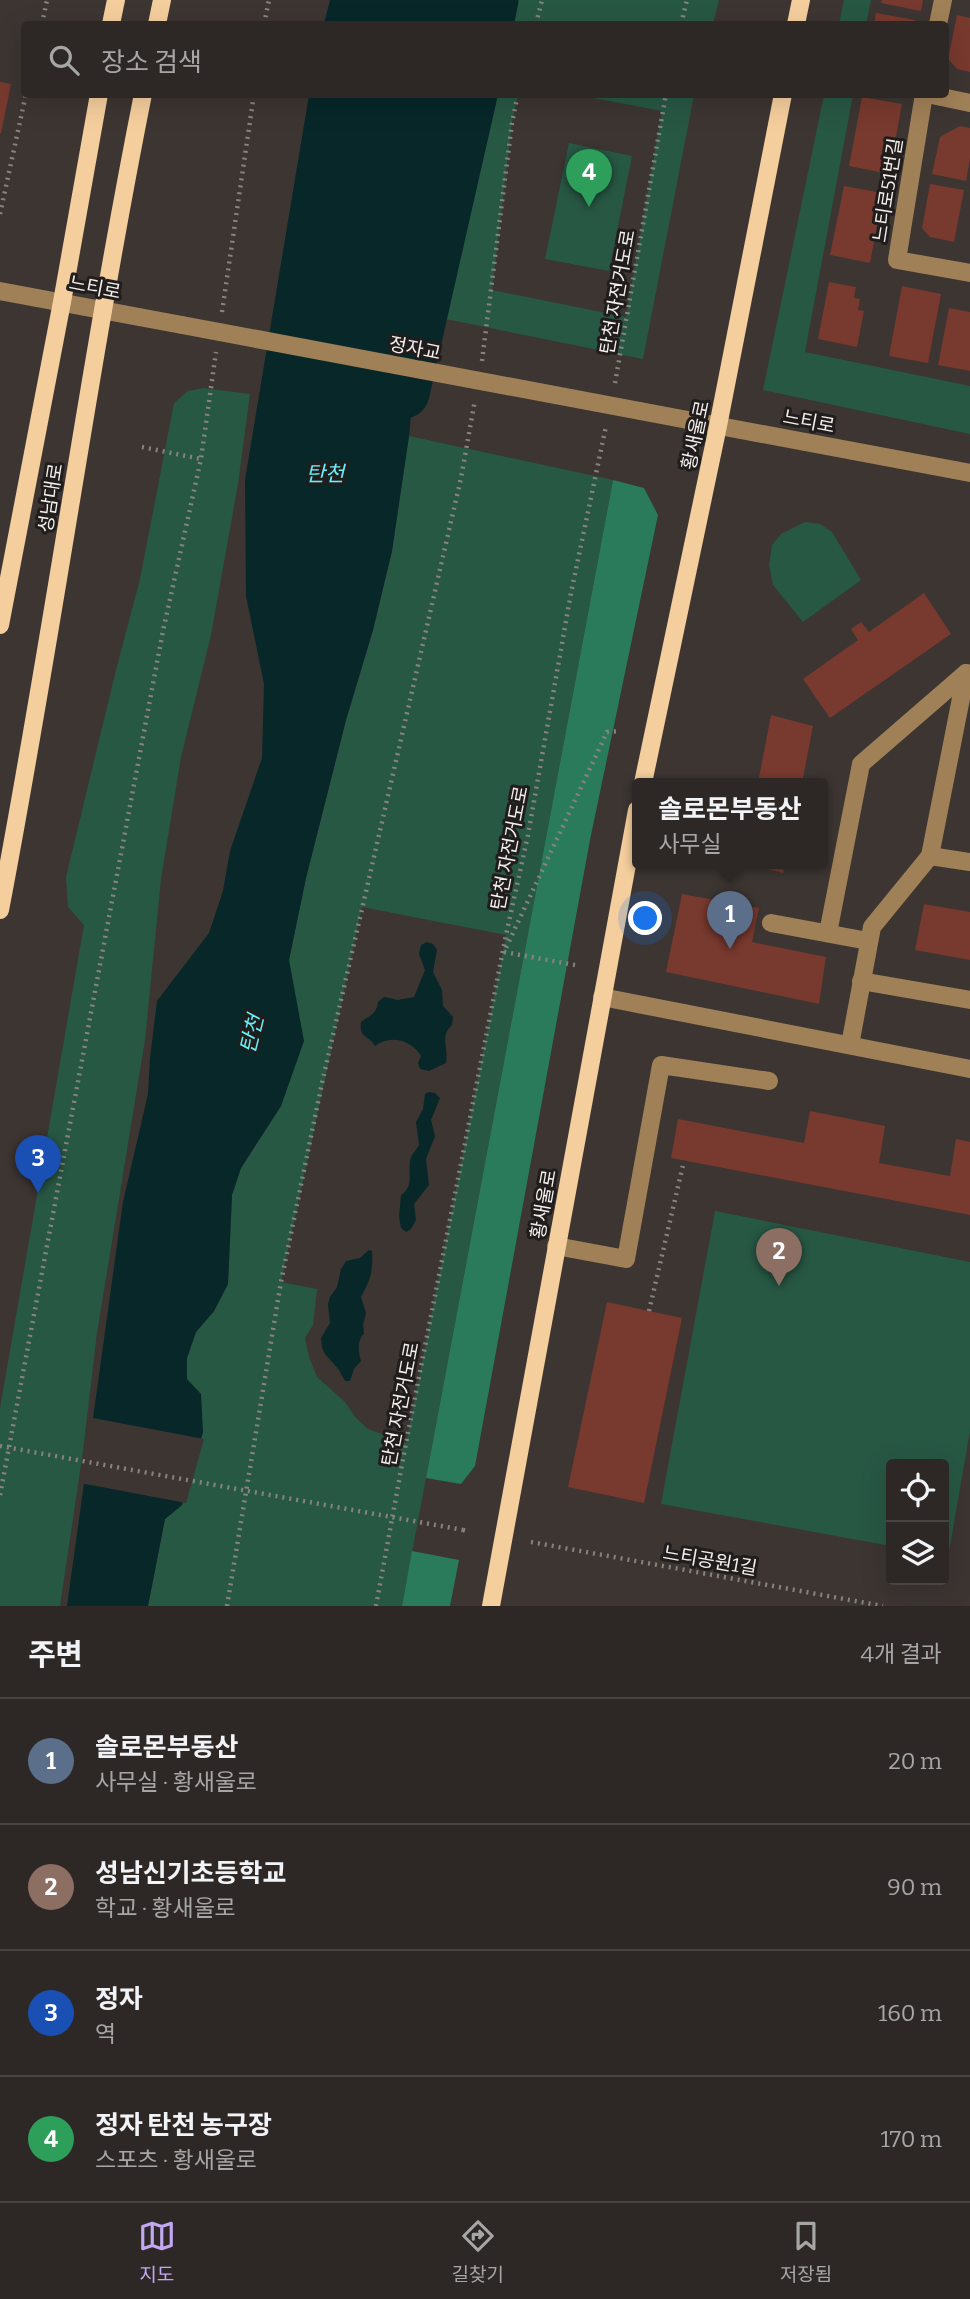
<!DOCTYPE html>
<html lang="ko">
<meta charset="utf-8">
<style>
body{margin:0;font-family:Bitter,"Noto Sans KR",serif;background:#393432;color:#f1f3f6}
.controls{position:absolute;right:21px;bottom:21px;display:grid;overflow:hidden;border-radius:7px;box-shadow:0 7px 28px #0002}
.controls button{width:63px;height:63px;display:grid;place-items:center;padding:0;border:0;border-bottom:2px solid #484443;background:#2d2826;color:#f1f3f6;font:35px sans-serif}
.you{position:absolute;left:646px;top:919px;width:24px;height:24px;margin:-18px;border:5px solid #fff;border-radius:50%;background:#1a73e8;box-shadow:0 0 0 10px #1a73e833}
.badge{display:grid;place-items:center;width:46px;height:46px;border-radius:50%;background:#c2a8f2;color:#fff;font-size:23px;font-weight:700}
.pin{position:absolute;translate:-50% -58px;filter:drop-shadow(0 2px 4px #0008)}
.pin::after{content:'';position:absolute;top:37px;width:24px;height:21px;background:inherit;clip-path:polygon(0 0,100% 0,50% 100%)}
.popup{position:absolute;left:632px;top:778px;width:196px;height:91px;box-sizing:border-box;display:grid;place-content:center;border-radius:7px;background:#2d2826;filter:drop-shadow(0 2px 5px #0005);font-size:23px;white-space:nowrap;color:#a7a6a7}
.popup b{font-size:26px;color:#f1f3f6}
.popup::after{content:'';position:absolute;left:50%;top:100%;margin-left:-14px;border:14px solid transparent;border-top-color:#2d2826}
.list{margin:0;padding:0;list-style:none}
h2{display:flex;justify-content:space-between;align-items:center;height:91px;margin:0;padding:0 28px;font-size:30px}
h2 small{font-size:23px;font-weight:400;color:#a7a6a7}
.list li{display:grid;grid-template-columns:46px 1fr auto;gap:21px;align-items:center;box-sizing:border-box;height:126px;padding:0 28px;border-top:2px solid #484443}
.list b{display:block;font-size:26px;white-space:nowrap}
.list p{margin:0;font-size:23px;white-space:nowrap;color:#a7a6a7}
.list em{font-size:23px;font-style:normal;color:#a7a6a7}
.icon{flex:none;width:38px;height:38px;fill:none;stroke:currentColor;stroke-width:2;stroke-linecap:round;stroke-linejoin:round}
.map{position:relative;flex:none;width:970px;height:1606px;overflow:hidden}
.search{position:absolute;background:#2d2826;box-shadow:0 7px 28px #0002;left:21px;right:21px;top:21px;height:77px;display:flex;align-items:center;gap:18px;box-sizing:border-box;padding:0 24px;border-radius:7px;color:#a7a6a7;font-size:26px}
.sheet{height:595px;background:#2d2826}
nav{display:flex;justify-content:space-around;align-items:center;box-sizing:border-box;height:98px;border-top:2px solid #484443;background:#2d2826;font-size:19px;color:#a7a6a7}
nav a{display:grid;justify-items:center;gap:4px}
nav .on{color:#c2a8f2}
.map>svg:first-child{display:block}
</style>
<div class="map">
<svg width="970" height="1606" viewBox="0 0 970 1606">
<rect width="100%" height="100%" fill="#3c3532"/>
<!-- green -->
<g fill="#275844" fill-rule="evenodd">
<polygon points="482,0 719,0 713,24 475,24"/>
<polygon points="844,0 871,0 866,24 839,24"/>
<path d="M456,95H518L512,123L492,290L626,317L662,111L578,95H694L643,359L421,314C428,240 436,166 456,95Z"/>
<polygon points="824,95 853,95 805,352 970,386 970,434 763,390"/>
<polygon points="569,143 632,156 609,271 545,259"/>
<polygon points="203,388 250,394 238,484 211,635 181,757 161,879 145,1040 97,1333 83,1451 60,1606 0,1606 0,1408 84,925 68,907 66,877 116,670 140,579 174,403 188,391"/>
<path d="M409,436L613,480L402,1606H148L165,1519L182,1505L187,1358L196,1332L214,1311L228,1284L232,1195L241,1168L281,1106L295,999L289,960L306,878L346,720L373,630L392,551ZM362,907L506,935L406,1443L368,1429L355,1417L345,1402L317,1377L309,1357L305,1338L313,1325L317,1289L281,1282Z"/>
<polygon points="805,522 820,524 832,532 861,580 803,622 773,585 769,565 772,545 781,534"/>
<polygon points="715,1211 970,1262 970,1431 948,1557 944,1556 944,1464 891,1464 891,1546 661,1504"/>
</g>
<!-- forest -->
<g fill="#2a7a5c">
<polygon points="613,480 644,488 658,515 590,840 475,1466 461,1484 426,1478"/>
<polygon points="412,1551 459,1560 450,1606 402,1606"/>
</g>
<!-- water -->
<g fill="#072729">
<polygon points="330,0 482,0 475,24 324,24"/>
<polygon points="309,95 456,95 444,138 426,255 409,436 392,551 373,630 346,720 306,878 289,960 304,1041 281,1106 241,1168 232,1195 228,1284 214,1311 196,1332 187,1358 187,1379 201,1394 203,1432 182,1505 165,1519 148,1606 67,1606 123,1202 148,1094 150,1058 157,1001 209,933 223,891 230,851 262,758 264,684 246,596 245,480"/>
<path d="M427,942L433,944L437,950L433,972L442,990L443,1006L453,1017L452,1025C439,1037 449,1048 446,1063L429,1071L420,1069L418,1063L421,1056C412,1040 390,1034 375,1046C368,1034 359,1039 361,1022C370,1015 377,1014 378,1002L384,997L398,1000L414,997L425,970L419,954L421,945Z"/>
<path d="M429,1092L435,1093L440,1098L431,1120L435,1136L426,1159L429,1185L414,1204L416,1220L411,1229L406,1232L401,1228L399,1217L401,1195C414,1187 408,1174 410,1161C411,1154 416,1151 419,1145L416,1122L423,1109L425,1094Z"/>
<path d="M369,1250L372,1251C373,1271 371,1279 361,1297L366,1313L363,1325L364,1334C357,1340 358,1352 361,1361L354,1369L350,1381H345L339,1370L325,1354L322,1347L321,1338L330,1323L328,1304L330,1297L337,1287L341,1269L346,1261L360,1258Z"/>
</g>
<!-- pier -->
<polygon fill="#3c3532" points="88,1417 204,1439 186,1503 80,1483"/>
<g fill="none" stroke-linecap="round" stroke-linejoin="round">
<!-- river -->
<g stroke="#072729" stroke-width="51">
<polyline points="488,24 493,0"/>
<polyline points="404,393 472,94"/>
</g>
</g>
<!-- building -->
<g fill="#78392e">
<polygon points="882,0 923,0 921,11 881,3"/>
<polygon points="876,13 915,20 914,24 874,24"/>
<polygon points="957,15 970,18 970,72 957,69 948,59"/>
<polygon points="0,82 11,84 1,133 0,133"/>
<polygon points="862,97 902,104 889,174 849,166"/>
<polygon points="960,126 970,128 970,159 966,181 932,174 940,137"/>
<polygon points="930,184 964,190 954,242 930,237 922,228"/>
<polygon points="844,186 883,193 870,263 830,255"/>
<polygon points="829,282 856,287 854,298 860,299 858,310 864,311 857,347 818,339"/>
<polygon points="902,286 941,294 928,363 889,356"/>
<polygon points="949,308 970,312 970,371 938,365"/>
<polygon points="924,593 951,634 830,718 803,679 858,640 851,629 861,622 869,632"/>
<polygon points="771,715 813,726 802,783 758,783"/>
<polygon points="745,863 785,863 783,873"/>
<polygon points="682,894 759,908 752,942 826,957 819,1004 666,972"/>
<polygon points="924,904 970,912 970,960 915,950"/>
<polygon points="810,1111 885,1126 879,1163 950,1176 956,1139 970,1142 970,1215 671,1158 678,1119 804,1143"/>
<polygon points="607,1302 682,1318 644,1503 568,1487"/>
</g>
<g fill="none" stroke-linecap="round" stroke-linejoin="round">
<!-- path -->
<g stroke="#898380" stroke-width="4.5" stroke-dasharray="2 5" stroke-linecap="butt">
<polyline points="42,24 47,0"/>
<polyline points="264,24 269,0"/>
<polyline points="536,24 542,0"/>
<polyline points="681,24 687,0"/>
<polyline points="0,214 26,94"/>
<polyline points="222,312 254,94"/>
<polyline points="482,361 512,123 518,94"/>
<polyline points="615,383 666,94"/>
<polyline points="142,447 201,459"/>
<polyline points="575,965 504,952 607,732 620,731"/>
<polyline points="649,1311 684,1161"/>
<polyline points="0,1495 163,631 201,459 216,352"/>
<polyline points="463,1530 467,1531"/>
<polyline points="531,1542 883,1606"/>
<polyline points="227,1606 281,1282 322,1083 461,478 475,400"/>
<polyline points="376,1606 406,1443 506,935 528,835 571,593 606,426"/>
</g>
<!-- minor -->
<g stroke="#a08057" stroke-width="18">
<polyline points="938,24 943,0"/>
<polyline points="924,94 897,260 970,273"/>
<polyline points="927,94 970,103"/>
<polyline points="0,291 182,325"/>
<polyline points="640,411 970,473"/>
<polyline points="930,856 966,673 969,674"/>
<polyline points="771,923 868,941"/>
<polyline points="828,933 861,764 966,673"/>
<polyline points="861,981 970,1000"/>
<polyline points="602,997 970,1069"/>
<polyline points="850,1045 872,927 930,856 970,862"/>
<polyline points="556,1246 626,1259 661,1065 769,1081"/>
</g>
<!-- major -->
<g stroke="#f5ce9d" stroke-width="18">
<polyline points="111,24 116,0"/>
<polyline points="157,24 162,0"/>
<polyline points="796,24 801,0"/>
<polyline points="0,625 62,302 99,94"/>
<polyline points="643,783 718,426 783,94"/>
<path d="M0,910C52,639 89,365 143,94"/>
<polyline points="491,1606 637,810"/>
</g>
<!-- path-bridge -->
<polyline stroke="#898380" stroke-width="4.5" stroke-dasharray="2 5" stroke-linecap="butt" points="0,1446 463,1530"/>
<!-- minor-bridge -->
<polyline stroke="#a08057" stroke-width="18" points="182,325 640,411"/>
</g>
<g text-anchor="middle" stroke-width="6" stroke-linejoin="round" paint-order="stroke">
<!-- street labels -->
<g font-size="19" fill="#f3efed" stroke="#201d1c">
<text transform="translate(887 190) rotate(-81)" y="7">느티로51번길</text>
<text transform="translate(95 287) rotate(11)" y="7">느티로</text>
<text transform="translate(617 292) rotate(-80)" y="7">탄천 자전거도로</text>
<text transform="translate(415 348) rotate(11)" y="7">정자교</text>
<text transform="translate(809 421) rotate(11)" y="7">느티로</text>
<text transform="translate(695 435) rotate(-78)" y="7">황새울로</text>
<text transform="translate(50 498) rotate(-81)" y="7">성남대로</text>
<text transform="translate(509 848) rotate(-79)" y="7">탄천 자전거도로</text>
<text transform="translate(543 1204) rotate(-80)" y="7">황새울로</text>
<text transform="translate(400 1404) rotate(-79)" y="7">탄천 자전거도로</text>
<text transform="translate(710 1560) rotate(10)" y="7">느티공원1길</text>
</g>
<!-- water labels -->
<g font-size="21" font-style="italic" fill="#64f1fb" stroke="#201d1c">
<text x="325" y="481">탄천</text>
<text transform="translate(252 1034) rotate(-76)" y="7">탄천</text>
</g>
</g>
</svg>
<div class="controls">
<button><svg class="icon" aria-label="locate" viewBox="0 0 24 24"><circle cx="12" cy="12" r="6"/><path d="M12 2v4M12 18v4M2 12h4M18 12h4"/></svg></button>
<button><svg class="icon" aria-label="layers" viewBox="0 0 24 24"><path d="M12 4l9 5-9 5-9-5zM3 14l9 5 9-5"/></svg></button>
</div>
<div class="you"></div>
<div class="pin badge" style="left:730px;top:949px;background:#5c6f8a">1</div>
<div class="popup"><b>솔로몬부동산</b>사무실</div>
<div class="pin badge" style="left:779px;top:1286px;background:#8d6e63">2</div>
<div class="pin badge" style="left:38px;top:1193px;background:#1a4fb4">3</div>
<div class="pin badge" style="left:589px;top:207px;background:#2e9e5b">4</div>
<div class="search"><svg class="icon" aria-label="search" viewBox="0 0 24 24"><circle cx="10" cy="10" r="6"/><path d="M15 15l6 6"/></svg>장소 검색</div>
</div>
<section class="sheet">
<h2>주변<small>4개 결과</small></h2>
<ul class="list">
<li><span class="badge" style="background:#5c6f8a">1</span><div><b>솔로몬부동산</b><p>사무실 · 황새울로</p></div><em>20 m</em></li>
<li><span class="badge" style="background:#8d6e63">2</span><div><b>성남신기초등학교</b><p>학교 · 황새울로</p></div><em>90 m</em></li>
<li><span class="badge" style="background:#1a4fb4">3</span><div><b>정자</b><p>역</p></div><em>160 m</em></li>
<li><span class="badge" style="background:#2e9e5b">4</span><div><b>정자 탄천 농구장</b><p>스포츠 · 황새울로</p></div><em>170 m</em></li>
</ul>
</section>
<nav>
<a class="on"><svg class="icon" aria-label="map" viewBox="0 0 24 24"><path d="M3 6l6-2 6 2 6-2v14l-6 2-6-2-6 2zM9 4v14M15 6v14"/></svg>지도</a>
<a><svg class="icon" aria-label="directions" viewBox="0 0 24 24"><path d="M12 3l9 9-9 9-9-9zM9 14v-3h6M13 9l2 2-2 2"/></svg>길찾기</a>
<a><svg class="icon" aria-label="saved" viewBox="0 0 24 24"><path d="M7 4h10v16l-5-4-5 4z"/></svg>저장됨</a>
</nav>
